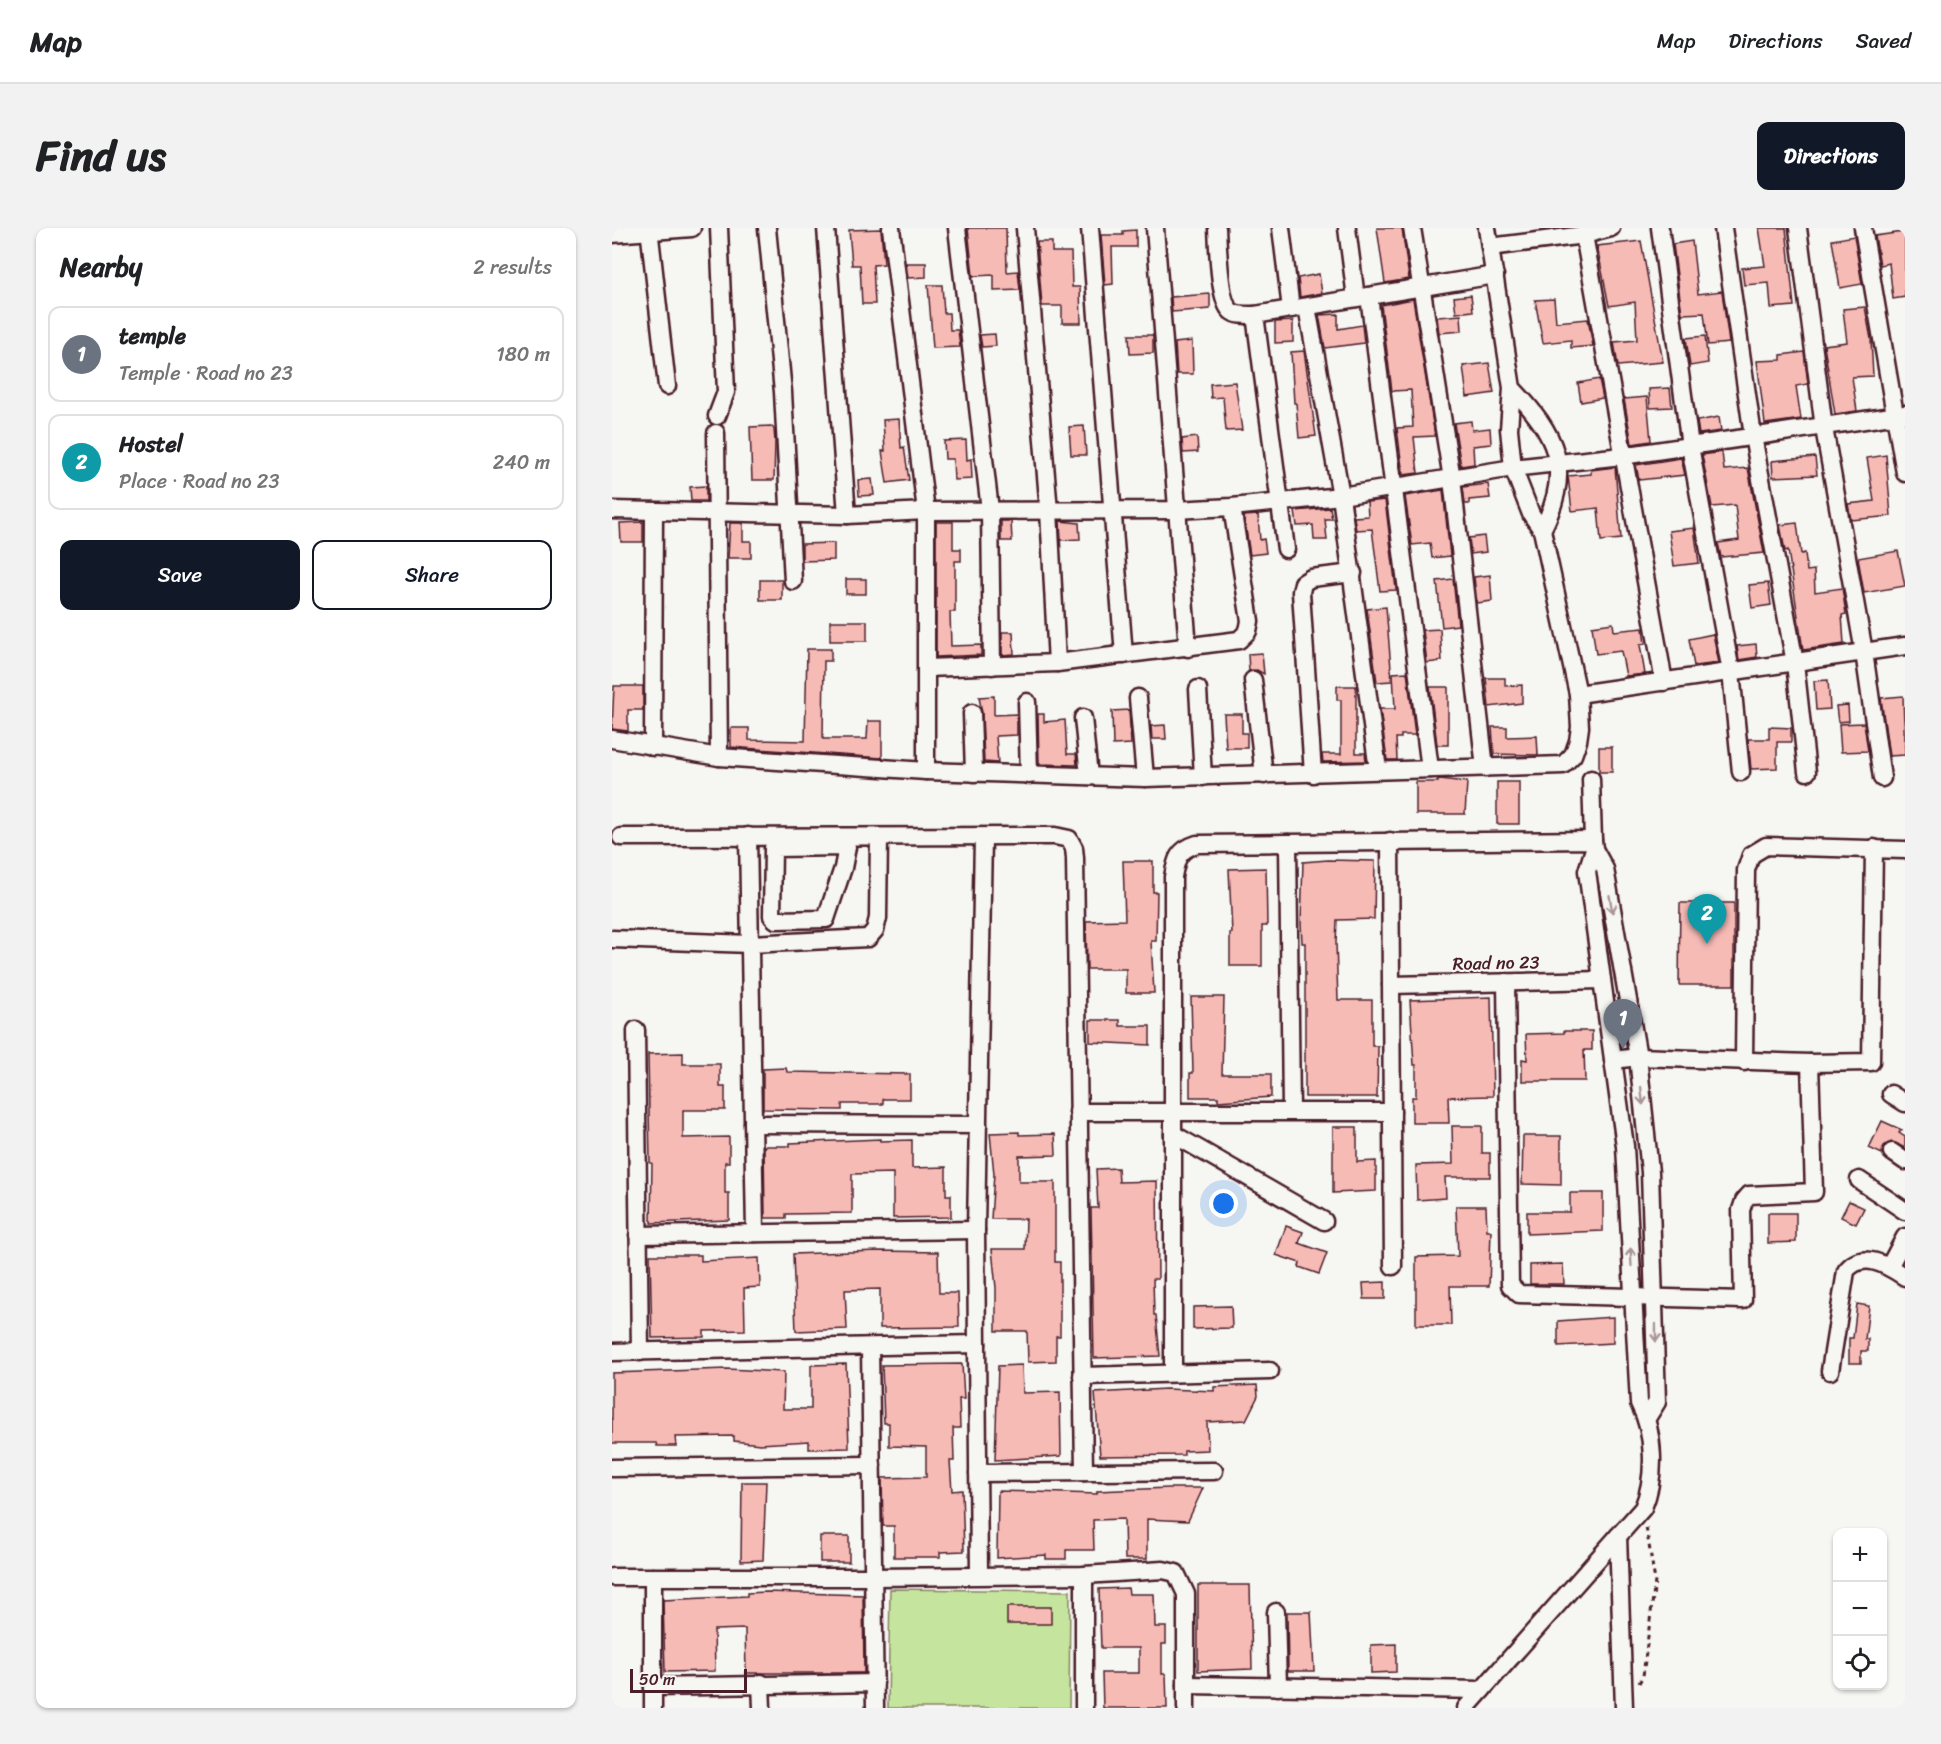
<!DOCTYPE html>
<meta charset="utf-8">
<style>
body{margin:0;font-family:Sriracha,sans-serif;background:#f2f2f2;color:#202124}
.controls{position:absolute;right:18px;bottom:18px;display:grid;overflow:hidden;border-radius:12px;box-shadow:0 2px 4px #0004}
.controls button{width:54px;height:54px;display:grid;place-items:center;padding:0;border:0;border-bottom:2px solid #e0e0e0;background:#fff;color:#202124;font:30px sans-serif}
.scale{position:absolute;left:18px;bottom:15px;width:117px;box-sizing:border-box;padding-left:6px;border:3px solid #4a1f2b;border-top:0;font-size:16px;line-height:21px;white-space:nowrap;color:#4a1f2b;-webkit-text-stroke:4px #f6f6f2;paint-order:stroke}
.you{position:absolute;left:612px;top:976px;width:21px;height:21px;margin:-15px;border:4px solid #fff;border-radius:50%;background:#1a73e8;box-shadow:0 0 0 9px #1a73e833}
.badge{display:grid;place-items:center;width:39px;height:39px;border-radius:50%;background:#111827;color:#fff;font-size:20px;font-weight:700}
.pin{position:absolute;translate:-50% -50px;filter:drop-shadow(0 2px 3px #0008)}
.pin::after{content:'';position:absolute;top:32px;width:21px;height:18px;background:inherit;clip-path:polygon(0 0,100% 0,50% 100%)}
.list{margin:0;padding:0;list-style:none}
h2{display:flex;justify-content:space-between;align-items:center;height:78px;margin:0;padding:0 24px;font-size:26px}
h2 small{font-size:20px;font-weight:400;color:#757577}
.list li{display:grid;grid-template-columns:39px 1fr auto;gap:18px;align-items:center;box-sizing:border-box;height:96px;margin:0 12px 12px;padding:0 12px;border:2px solid #e0e0e0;border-radius:12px}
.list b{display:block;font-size:22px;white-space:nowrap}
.list p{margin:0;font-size:20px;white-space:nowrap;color:#757577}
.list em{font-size:20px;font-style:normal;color:#757577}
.actions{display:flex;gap:12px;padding:18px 24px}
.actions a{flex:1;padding:14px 0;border:2px solid #111827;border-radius:12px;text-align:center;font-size:21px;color:#111827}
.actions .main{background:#111827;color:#fff}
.icon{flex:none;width:33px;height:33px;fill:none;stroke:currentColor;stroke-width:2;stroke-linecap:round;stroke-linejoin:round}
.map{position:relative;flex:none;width:1293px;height:1480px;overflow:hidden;border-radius:12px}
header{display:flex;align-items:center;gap:36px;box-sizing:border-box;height:84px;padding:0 30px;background:#fff;border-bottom:2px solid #e0e0e0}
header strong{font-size:28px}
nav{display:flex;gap:33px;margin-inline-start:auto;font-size:21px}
.intro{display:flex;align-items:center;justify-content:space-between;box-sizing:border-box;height:144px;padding:0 36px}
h1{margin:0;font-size:42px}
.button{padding:15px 27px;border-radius:12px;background:#111827;color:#fff;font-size:21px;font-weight:700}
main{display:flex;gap:36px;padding:0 36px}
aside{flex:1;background:#fff;border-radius:12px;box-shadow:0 2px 4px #0004}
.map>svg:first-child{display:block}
</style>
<header>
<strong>Map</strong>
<nav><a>Map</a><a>Directions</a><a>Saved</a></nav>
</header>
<div class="intro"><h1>Find us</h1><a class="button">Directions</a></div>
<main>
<aside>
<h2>Nearby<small>2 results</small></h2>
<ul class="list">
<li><span class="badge" style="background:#6b7280">1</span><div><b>temple</b><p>Temple · Road no 23</p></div><em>180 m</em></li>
<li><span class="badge" style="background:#0f9aa8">2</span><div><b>Hostel</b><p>Place · Road no 23</p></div><em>240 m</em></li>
</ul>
<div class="actions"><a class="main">Save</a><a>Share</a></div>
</aside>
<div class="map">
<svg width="1293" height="1480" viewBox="0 0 1293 1480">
<rect width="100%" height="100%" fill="#f6f6f2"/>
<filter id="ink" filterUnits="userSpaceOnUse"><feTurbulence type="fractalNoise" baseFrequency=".0167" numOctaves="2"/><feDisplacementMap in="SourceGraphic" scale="12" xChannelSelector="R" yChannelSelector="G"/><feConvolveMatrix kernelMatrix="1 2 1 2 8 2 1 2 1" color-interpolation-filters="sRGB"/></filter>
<g filter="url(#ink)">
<!-- green -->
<polygon fill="#c5e59e" stroke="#888264" stroke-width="1.5" points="278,1361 458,1363 457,1480 276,1480"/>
<!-- building -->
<g fill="#f7bbb6" stroke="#4a1f2b" stroke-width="1.5">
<polygon points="356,0 394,0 395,44 406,43 408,62 382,63 382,47 361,48"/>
<polygon points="765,0 790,0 797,51 773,55"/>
<polygon points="1147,0 1174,0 1182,78 1159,80 1157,55 1132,57 1130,40 1153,38"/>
<polygon points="269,1 272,36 261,37 263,76 250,76 248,37 240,37 237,2"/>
<polygon points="524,2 524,19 500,19 501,56 493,57 489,7 511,7 511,3"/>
<polygon points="1291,4 1293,6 1293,69 1281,71 1277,35 1268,37 1263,8"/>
<polygon points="1242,8 1250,56 1228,60 1220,12"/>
<polygon points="1029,13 1051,134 1006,138 1002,114 1025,112 1023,74 997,78 985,18"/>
<polygon points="1080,13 1086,66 1110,63 1117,115 1096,117 1092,85 1070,86 1061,16"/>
<polygon points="425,14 440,14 440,24 459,24 460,59 468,59 469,95 450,95 450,78 430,78"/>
<polygon points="294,35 314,35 314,49 296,50"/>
<polygon points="707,46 710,65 688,69 686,50"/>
<polygon points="316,57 330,57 332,85 337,85 338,102 346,102 348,119 321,120"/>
<polygon points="598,66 598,81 560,84 559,69"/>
<polygon points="859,67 861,83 844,85 842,69"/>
<polygon points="801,71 823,208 802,209 806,245 791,247 785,200 801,199 799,162 780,163 769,77"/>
<polygon points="942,71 944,94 976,91 981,118 959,120 959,112 931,115 923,72"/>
<polygon points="1253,79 1259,111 1261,148 1240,149 1245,183 1223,186 1212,117 1235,114 1231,81"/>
<polygon points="726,86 726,101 750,97 752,115 713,120 707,87"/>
<polygon points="849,87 850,103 827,105 825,89"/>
<polygon points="681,93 681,114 663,115 663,94"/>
<polygon points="383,106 384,118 370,119 368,107"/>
<polygon points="517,107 541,107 541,125 518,126"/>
<polygon points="1093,108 1096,135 1078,138 1074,110"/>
<polygon points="580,113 581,146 565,146 563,115"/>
<polygon points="692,123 704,208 687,210 684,175 682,175 679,124"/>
<polygon points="1192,124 1196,156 1184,158 1189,191 1153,196 1145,133 1169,132 1169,127"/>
<polygon points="877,135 882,165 855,169 851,138"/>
<polygon points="987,151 991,170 969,174 966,155"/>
<polygon points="623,154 630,202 614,203 611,169 599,170 598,156"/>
<polygon points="1058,160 1060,179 1038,180 1037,161"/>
<polygon points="1035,169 1039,213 1020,216 1012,171"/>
<polygon points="1107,189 1109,203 1087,206 1085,193"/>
<polygon points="287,191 289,220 292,219 297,252 275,255 270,223 273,223 271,192"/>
<polygon points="859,193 860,202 878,200 879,216 861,218 862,236 849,238 842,195"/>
<polygon points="159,198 162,201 163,214 162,252 140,252 138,199"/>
<polygon points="472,198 474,227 459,227 457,199"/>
<polygon points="585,209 586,224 571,225 570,211"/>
<polygon points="354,212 355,232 359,231 360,251 342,252 341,231 333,231 332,213"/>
<polygon points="1110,224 1112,242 1136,240 1152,325 1109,329 1106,315 1127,312 1123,277 1100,279 1090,227"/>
<polygon points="1274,227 1279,288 1239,292 1236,276 1262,273 1255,230"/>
<polygon points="1203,229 1205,247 1161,249 1160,233"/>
<polygon points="1069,230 1073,247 1027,252 1024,237"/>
<polygon points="1003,239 1009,311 989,313 986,280 960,283 956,248 979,246 979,242"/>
<polygon points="260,251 262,267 247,268 246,252"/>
<polygon points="876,256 878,270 857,272 857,276 853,276 851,259"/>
<polygon points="94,258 94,273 79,273 78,259"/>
<polygon points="831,262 838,328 820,330 818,315 800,317 793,268"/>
<polygon points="773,272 784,361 784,362 768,363 760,301 744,302 742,289 756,288 755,274"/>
<polygon points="718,280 720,291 713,291 715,312 702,312 701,297 685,298 683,283"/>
<polygon points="646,287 648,312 652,311 654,325 638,327 632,288"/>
<polygon points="389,293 399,293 400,313 389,313"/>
<polygon points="448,293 467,295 468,311 449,312"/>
<polygon points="31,294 31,314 9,314 8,295"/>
<polygon points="324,294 341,294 341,321 349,321 349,333 343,333 343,384 338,384 339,418 369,417 369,427 324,429"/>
<polygon points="118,295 131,295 131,313 139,313 139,330 116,330"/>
<polygon points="1185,295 1189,326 1193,325 1195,343 1202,342 1203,364 1230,360 1234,386 1230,387 1232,416 1191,422 1176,322 1173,323 1168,297"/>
<polygon points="1082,300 1087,335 1062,338 1057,303"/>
<polygon points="872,308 874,324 859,326 857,310"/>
<polygon points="222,315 222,332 190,333 190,316"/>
<polygon points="1286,323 1293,358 1252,365 1246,330"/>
<polygon points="878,347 880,373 865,375 862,349"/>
<rect x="234" y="351" width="20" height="15"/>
<polygon points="841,351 846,397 830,399 825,353"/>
<rect x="148" y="352" width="22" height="20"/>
<polygon points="1156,355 1159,377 1140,380 1137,357"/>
<polygon points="774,379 780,453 765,454 755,381"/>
<rect x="218" y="393" width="37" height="20"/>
<polygon points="1001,395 1002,403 1031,400 1033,416 1028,417 1033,446 1014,448 1009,423 984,426 980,398"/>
<polygon points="828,401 830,433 815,435 811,402"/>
<polygon points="390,404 401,404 402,426 390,427"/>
<polygon points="1101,406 1107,435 1082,438 1077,411"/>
<polygon points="1144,416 1145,429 1127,432 1125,418"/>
<polygon points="195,421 219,421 219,433 212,433 211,511 255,511 256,493 270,493 270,530 119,519 119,500 137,500 137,512 193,513"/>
<polygon points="650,425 652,446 645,442 637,443 636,426"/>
<polygon points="795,444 803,507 789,507 789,510 784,510 785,532 775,532 768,481 783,481 781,445"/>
<polygon points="874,450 893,450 893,458 910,457 910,475 877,479"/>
<polygon points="1216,452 1218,481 1204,482 1202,453"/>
<polygon points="2,458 31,458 31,482 16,482 16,503 0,501"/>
<polygon points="725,458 744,458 744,525 753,525 754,533 711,534 710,526 729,526 729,472 725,472"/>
<polygon points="818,459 836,459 836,517 825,517"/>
<polygon points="382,468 382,487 405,486 405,507 384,508 386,535 372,534 370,485 367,469"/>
<polygon points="1291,468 1293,527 1277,528 1269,470"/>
<polygon points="1236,477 1237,493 1226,494 1224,478"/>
<polygon points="517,482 519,516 501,517 500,483"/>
<polygon points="426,486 432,486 432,494 453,492 455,526 464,526 465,537 427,536"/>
<polygon points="612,486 630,486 630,505 635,505 635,520 614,520"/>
<polygon points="1252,495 1256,523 1229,524 1227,496"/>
<polygon points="553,497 554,511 540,511 539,498"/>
<polygon points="880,499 895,499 895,509 925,508 926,527 882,526"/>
<polygon points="1157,499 1179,500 1179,514 1165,514 1165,540 1139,541 1136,511 1157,511"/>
<rect x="987" y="519" width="13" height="25"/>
<polygon points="826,551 855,554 853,586 804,586 804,554 826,554"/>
<rect x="885" y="554" width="22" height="42"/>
<polygon points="716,632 763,633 762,691 725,692 724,715 726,772 760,772 760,818 766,818 765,869 693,869 693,715 690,715 689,695 691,634"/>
<polygon points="511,633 541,633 541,664 545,664 544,713 539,713 542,765 514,765 514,741 475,741 474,693 513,692"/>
<polygon points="654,640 655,698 650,698 650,738 618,738 618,705 620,705 617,641"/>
<polygon points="1068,675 1122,675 1122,757 1067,757"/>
<polygon points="579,769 612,769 610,846 659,846 659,869 606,873 606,869 578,869 578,845 581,845"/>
<polygon points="879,769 881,868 836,869 837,895 800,895 800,869 804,869 804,837 802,837 798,772"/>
<polygon points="478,792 508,792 508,798 538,798 538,817 478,814"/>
<polygon points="952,803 980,803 980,822 972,822 973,853 910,853 910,831 915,832 914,806 952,805"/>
<polygon points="71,825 71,836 108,836 108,859 113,859 113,882 71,882 71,910 117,909 117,934 113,934 113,965 117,965 117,992 39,995 40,935 38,935 36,826"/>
<polygon points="174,840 175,844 298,846 298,871 271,871 271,876 230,876 230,882 151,881 151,841"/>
<polygon points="1270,893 1290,902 1287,905 1293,909 1293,920 1280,914 1272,918 1270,926 1257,920"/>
<polygon points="840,898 870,898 870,925 878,925 878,949 833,949 834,970 805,972 804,937 841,936"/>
<polygon points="721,899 745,899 745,934 764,933 764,963 721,965"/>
<polygon points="407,904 407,907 443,906 444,927 407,928 407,954 443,954 443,1034 448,1034 448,1108 444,1108 444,1133 416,1134 415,1103 384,1103 384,1060 380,1021 413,1021 414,991 379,991 382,946 378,905"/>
<polygon points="911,908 949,908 949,957 910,956"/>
<polygon points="268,911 268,913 300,912 300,940 334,939 334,967 339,967 339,989 281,990 281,945 240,946 240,985 174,986 174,990 153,990 152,918 178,918 178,915"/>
<polygon points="506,940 507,954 545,953 546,1051 541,1051 542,1087 544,1087 548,1128 482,1130 479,980 486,980 484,941"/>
<polygon points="958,965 991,965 991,1003 915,1006 915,984 958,984"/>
<polygon points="1237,973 1252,980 1244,996 1229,989"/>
<polygon points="844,978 874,978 875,1003 879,1003 877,1058 838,1058 839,1097 804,1097 804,1029 846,1028"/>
<polygon points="1156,985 1184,985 1184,1014 1156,1015"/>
<polygon points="674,998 691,1004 687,1015 715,1025 707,1046 687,1039 688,1035 664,1027"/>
<polygon points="267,1023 326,1024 327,1065 346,1065 347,1099 268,1100 268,1061 233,1062 235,1101 184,1103 181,1026"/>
<polygon points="38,1027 89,1027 89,1033 147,1030 148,1059 132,1060 133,1102 92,1103 92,1109 40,1110"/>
<polygon points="951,1036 952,1056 918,1056 918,1037"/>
<polygon points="773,1054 773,1071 752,1071 751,1055"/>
<polygon points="1245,1076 1257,1078 1253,1111 1256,1111 1256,1123 1249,1123 1249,1135 1237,1135 1237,1110 1241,1110"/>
<polygon points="619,1078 620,1100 581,1101 581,1079"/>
<polygon points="1001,1089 1001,1115 946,1118 946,1093"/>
<polygon points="234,1136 237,1220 197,1221 197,1213 148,1216 122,1213 122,1208 63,1209 64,1218 45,1218 44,1215 0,1215 0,1145 115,1141 172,1144 171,1181 199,1181 199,1137"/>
<polygon points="350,1136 352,1171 347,1171 348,1200 341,1200 342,1233 338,1233 340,1263 350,1262 352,1323 328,1324 328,1329 282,1329 282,1298 271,1298 270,1250 314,1249 314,1219 277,1218 277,1195 272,1195 270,1137"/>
<polygon points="410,1137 411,1165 448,1164 449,1228 383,1232 386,1138"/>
<polygon points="645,1157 646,1168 634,1192 595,1194 596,1222 572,1223 572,1227 488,1228 483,1165 554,1161 602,1163 602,1159"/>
<polygon points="130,1254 154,1254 151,1332 129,1333"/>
<polygon points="557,1260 591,1260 576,1293 535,1291 535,1331 513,1331 512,1291 481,1292 482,1322 454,1322 454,1331 434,1331 434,1327 385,1330 386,1263 485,1266 485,1263"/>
<rect x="208" y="1308" width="29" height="26"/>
<polygon points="586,1357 638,1357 640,1441 586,1443"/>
<polygon points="516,1360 517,1366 542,1366 543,1399 554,1399 554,1416 550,1416 550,1446 554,1446 555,1480 491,1480 490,1445 527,1445 527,1420 489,1420 487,1361"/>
<polygon points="155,1364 251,1367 252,1445 134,1445 133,1401 102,1402 103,1443 53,1444 51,1372 135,1368 135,1365"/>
<rect x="395" y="1379" width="44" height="17"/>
<polygon points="675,1384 699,1384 702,1443 676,1443"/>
<polygon points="784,1416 784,1444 759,1445 759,1417"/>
</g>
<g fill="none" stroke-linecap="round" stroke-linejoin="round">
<defs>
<g id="street">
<polyline points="37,0 55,158"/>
<polyline points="155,0 171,164 181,353"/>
<polyline points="214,0 235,287"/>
<polyline points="279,0 314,283 314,543"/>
<polyline points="345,0 378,282 380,438"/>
<polyline points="413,0 437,283 445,435"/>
<polyline points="478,0 512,427"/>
<polyline points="543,0 576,420"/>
<path d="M605,0C606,17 607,74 619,83C625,88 636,87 643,87L883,47"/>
<polyline points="669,0 679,81"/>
<polyline points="735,0 744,70"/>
<polyline points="800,0 840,251 873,540"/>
<path d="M875,0L900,160L897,201L901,240L919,286L930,302C962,241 944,206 900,160"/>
<polyline points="1048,0 1078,218 1119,444 1129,544"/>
<polyline points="1111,0 1141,208 1183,435 1195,544"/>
<polyline points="1186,0 1212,200 1252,424 1270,550"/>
<polyline points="1251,0 1293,245"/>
<polyline points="0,6 80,0"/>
<polyline points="972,7 1052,454"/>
<polyline points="878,19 972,7 999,0"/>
<polyline points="757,68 818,541"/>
<polyline points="695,79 729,268 766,542"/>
<polyline points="643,87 674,321"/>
<polyline points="105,188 114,164 107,0"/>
<polyline points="104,205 107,529"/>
<polyline points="0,282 235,287 314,283 563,282 620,279 729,268 901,240 1010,228 1293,186"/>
<polyline points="315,440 445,435 627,412 636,403 638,393 620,279"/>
<polyline points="641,452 652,547"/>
<polyline points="586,461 591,549"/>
<polyline points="966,466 1293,418"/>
<polyline points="526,470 533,550"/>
<polyline points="415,474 417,547"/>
<polyline points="360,485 362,545"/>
<polyline points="471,490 477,548"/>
<polyline points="0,511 107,529 314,543 533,550 951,537 961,527 966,513 968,499 966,466 930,302"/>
<polyline points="41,519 42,283"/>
<polyline points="701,546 689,364 691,355 699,350 741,345"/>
<polyline points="979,551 981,612"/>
<polyline points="136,608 143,1005"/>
<polyline points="9,609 443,608 457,611 462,620 463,630 472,1244"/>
<polyline points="778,613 781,1038"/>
<polyline points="676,615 679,883"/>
<polygon points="235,619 231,640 214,691 164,692 160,688 161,620"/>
<polyline points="0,711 138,716 256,710 263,702 266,690 267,609"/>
<polyline points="894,754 898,1057 907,1066 1131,1072 1129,982 1132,973 1137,967 1202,964 1198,835"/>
<polyline points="779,757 990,752"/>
<polyline points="24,802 28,1124"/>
<polyline points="1001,832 1026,829 1198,835 1259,834 1262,620"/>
<polyline points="1132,834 1134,642 1139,627 1154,618 1293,622"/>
<polyline points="1279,866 1293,875"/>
<polyline points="466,884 780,884"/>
<polyline points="141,896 366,897"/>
<polyline points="561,906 712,993"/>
<polyline points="1280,924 1293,933"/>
<polyline points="1247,952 1293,983"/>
<polyline points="26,1007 364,1002"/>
<polyline points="1277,1039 1293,1009"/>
<polyline points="258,1119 263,1480"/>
<polyline points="0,1124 365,1116"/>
<path d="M1218,1143L1234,1043C1250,1022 1275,1037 1293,1049"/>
<path d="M561,1145V649C564,631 566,622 585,616L981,612L982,621L993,641L1026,829L1038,944L1045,1174L1035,1190"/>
<polyline points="470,1148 658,1143"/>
<polyline points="0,1240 260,1237"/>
<polyline points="366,1245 602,1243"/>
<polyline points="1006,1308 1012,1480"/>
<polyline points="367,1346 364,1002 371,609"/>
<polyline points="0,1349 261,1349 472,1347 551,1342 564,1345 574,1366 574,1480"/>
<polyline points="41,1349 41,1480"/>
<polyline points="664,1384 666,1459"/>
<polyline points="149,1455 150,1480"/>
<polyline points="574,1457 870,1462"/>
<polyline points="41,1459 263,1455"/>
<polyline points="472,1480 472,1347"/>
<path d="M854,1480L1031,1280C1044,1249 1043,1205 1027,1175L1013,918L975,643L982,621"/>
</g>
</defs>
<!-- street casing -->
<use href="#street" stroke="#4a1f2b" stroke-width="21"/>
<!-- path -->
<polyline stroke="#4a1f2b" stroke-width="3" stroke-dasharray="4.5 4.5" stroke-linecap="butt" points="1027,1455 1031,1448 1043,1353 1034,1299"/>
<!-- street -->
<use href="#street" stroke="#f6f6f2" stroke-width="16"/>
</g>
<!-- one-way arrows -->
<defs><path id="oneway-shaft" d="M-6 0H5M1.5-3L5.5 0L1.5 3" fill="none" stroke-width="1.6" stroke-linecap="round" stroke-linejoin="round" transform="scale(1.5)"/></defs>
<g stroke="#a99598">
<use href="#oneway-shaft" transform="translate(999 676) rotate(80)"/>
<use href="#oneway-shaft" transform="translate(1030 868) rotate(84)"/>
<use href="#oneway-shaft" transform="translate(1019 1029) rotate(-93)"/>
<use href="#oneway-shaft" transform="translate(1044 1105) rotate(89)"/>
</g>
</g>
<g text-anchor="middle" stroke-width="4.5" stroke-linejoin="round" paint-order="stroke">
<!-- street labels -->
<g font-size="18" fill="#4a1f2b" stroke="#f6f6f2">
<text transform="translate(884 735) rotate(-1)" y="6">Road no 23</text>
</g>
</g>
</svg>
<div class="controls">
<button>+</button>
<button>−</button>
<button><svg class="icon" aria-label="locate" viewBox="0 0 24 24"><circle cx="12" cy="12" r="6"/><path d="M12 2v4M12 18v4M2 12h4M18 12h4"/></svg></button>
</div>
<div class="scale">50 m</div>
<div class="you"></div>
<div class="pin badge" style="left:1011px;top:821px;background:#6b7280">1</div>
<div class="pin badge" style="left:1095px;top:716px;background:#0f9aa8">2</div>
</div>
</main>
